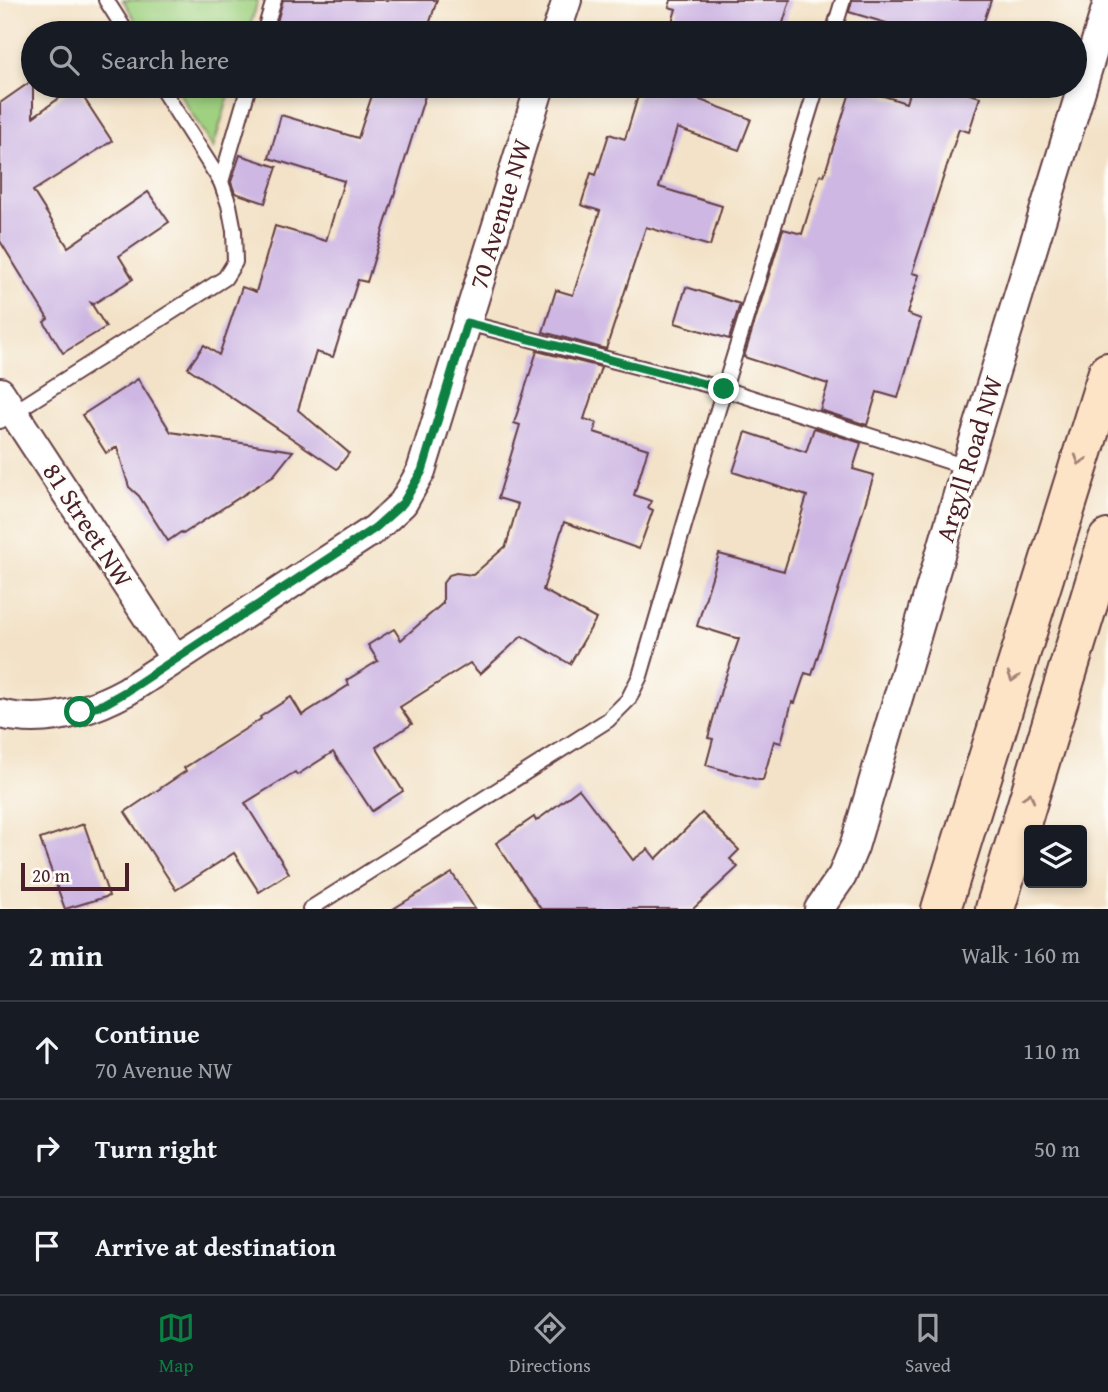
<!DOCTYPE html>
<meta charset="utf-8">
<style>
body{margin:0;font-family:"Gentium Book Plus",serif;background:#20242c;color:#f1f3f6}
.controls{position:absolute;right:21px;bottom:21px;display:grid;overflow:hidden;border-radius:7px;box-shadow:0 4px 10px #0003}
.controls button{width:63px;height:63px;display:grid;place-items:center;padding:0;border:0;border-bottom:2px solid #363941;background:#171b24;color:#f1f3f6;font:35px sans-serif}
.scale{position:absolute;left:21px;bottom:18px;width:108px;box-sizing:border-box;padding-left:7px;border:4px solid #4a1f2b;border-top:0;font-size:19px;line-height:24px;white-space:nowrap;color:#4a1f2b;-webkit-text-stroke:5px #fdfcf7;paint-order:stroke}
.stop{position:absolute;width:21px;height:21px;margin:-16px;border:5px solid #0b8043;border-radius:50%;background:#fff}
.stop.end{background:#0b8043;border-color:#fff;box-shadow:0 2px 7px #0008}
.list{margin:0;padding:0;list-style:none}
h2{display:flex;justify-content:space-between;align-items:center;height:91px;margin:0;padding:0 28px;font-size:30px}
h2 small{font-size:23px;font-weight:400;color:#9ea1a6}
.list li{display:grid;grid-template-columns:46px 1fr auto;gap:21px;align-items:center;box-sizing:border-box;height:98px;padding:0 28px;border-top:2px solid #363941}
.list b{display:block;font-size:26px;white-space:nowrap}
.list p{margin:0;font-size:23px;white-space:nowrap;color:#9ea1a6}
.list em{font-size:23px;font-style:normal;color:#9ea1a6}
.icon{flex:none;width:38px;height:38px;fill:none;stroke:currentColor;stroke-width:2;stroke-linecap:round;stroke-linejoin:round}
.map{position:relative;flex:none;width:1108px;height:909px;overflow:hidden}
.search{position:absolute;background:#171b24;box-shadow:0 4px 10px #0003;left:21px;right:21px;top:21px;height:77px;display:flex;align-items:center;gap:18px;box-sizing:border-box;padding:0 24px;border-radius:38px;color:#9ea1a6;font-size:26px}
.sheet{height:385px;background:#171b24}
nav{display:flex;justify-content:space-around;align-items:center;box-sizing:border-box;height:98px;border-top:2px solid #363941;background:#171b24;font-size:19px;color:#9ea1a6}
nav a{display:grid;justify-items:center;gap:4px}
nav .on{color:#0b8043}
.map>svg:first-child{display:block}
</style>
<div class="map">
<svg width="1108" height="909" viewBox="0 0 1108 909">
<rect width="100%" height="100%" fill="#fdfcf7"/>
<filter id="ink" filterUnits="userSpaceOnUse"><feTurbulence type="fractalNoise" baseFrequency=".0143" numOctaves="2"/><feDisplacementMap in="SourceGraphic" scale="14" xChannelSelector="R" yChannelSelector="G"/><feConvolveMatrix kernelMatrix="1 2 1 2 8 2 1 2 1" color-interpolation-filters="sRGB"/></filter>
<filter id="wash" filterUnits="userSpaceOnUse"><feTurbulence type="fractalNoise" baseFrequency=".00686" numOctaves="4" result="noise"/><feDisplacementMap in="SourceGraphic" scale="28" xChannelSelector="R" yChannelSelector="G"/><feGaussianBlur stdDeviation="1.57" result="paint"/><feColorMatrix in="noise" values="0 0 0 0 0 0 0 0 0 0 0 0 0 0 0 0 0 1.4 0 .05"/><feComposite in="paint" operator="in"/></filter>
<g filter="url(#wash)">
<rect width="100%" height="100%" fill="#f3e2c7"/>
<!-- green -->
<g fill="#9fd180" stroke="#747856" stroke-width="2">
<polygon points="123,0 258,0 248,33 143,33"/>
<polygon points="175,86 232,86 213,148"/>
</g>
<g id="blocks">
<!-- building -->
<g fill="#ceb7e3">
<polygon points="283,0 437,0 428,28 443,33 274,33"/>
<polygon points="671,0 790,0 780,33 755,33 723,24 721,33 669,33 676,9 669,7"/>
<polygon points="852,0 991,0 980,33 920,33 849,12"/>
<polygon points="33,80 33,117 76,86 112,141 33,191 68,247 148,192 169,222 119,256 133,279 93,304 91,303 106,327 63,353 44,322 48,319 0,241 0,103"/>
<polygon points="375,86 428,86 367,282 358,280 333,357 316,352 298,410 349,453 337,469 188,368 204,345 219,355 242,287 256,292 275,226 326,241 344,181 269,158 281,115 358,138"/>
<polygon points="641,86 704,86 700,100 751,119 739,150 677,128 659,187 722,206 710,246 646,227 606,349 543,332 556,290 573,295 600,211 581,205 591,173 596,175 609,134 625,139"/>
<polygon points="852,86 906,103 911,86 942,86 980,97 969,132 959,129 912,273 919,275 907,314 921,319 898,398 877,392 867,425 820,410 828,384 744,357 783,229 802,234 820,175 824,176"/>
<polygon points="240,155 277,167 265,203 235,193 231,182"/>
<polygon points="686,287 740,304 729,339 675,323"/>
<polygon points="537,351 601,367 584,419 597,423 594,432 648,449 634,495 651,501 648,508 653,510 639,549 564,522 543,590 596,619 570,664 522,636 480,674 470,663 400,707 412,724 376,747 403,791 372,811 333,752 297,775 295,772 245,803 289,873 259,892 234,853 176,890 125,812 186,771 184,768 261,719 260,717 291,697 302,715 349,685 347,680 378,661 368,645 394,629 401,640 443,603 443,583 449,575 456,573 473,575 506,546 518,504 498,498 520,425 514,423"/>
<polygon points="138,379 171,432 293,451 274,475 183,534 181,532 168,541 139,496 129,487 117,447 106,453 82,415"/>
<polygon points="814,428 861,443 853,469 874,475 812,675 805,673 795,703 792,702 781,743 774,741 763,780 758,780 706,765 713,739 708,738 721,690 739,639 697,626 719,554 784,571 807,496 733,472 746,432 806,452"/>
<polygon points="579,789 633,860 648,849 656,859 702,813 739,850 730,859 738,867 693,909 541,909 496,843 534,817 536,821"/>
<polygon points="84,824 109,896 65,909 40,839"/>
<polygon points="452,873 475,909 393,909"/>
</g>
</g>
</g>
<g filter="url(#ink)">
<use href="#blocks" fill-opacity="0" stroke="#633c42" stroke-width="2"/>
<g fill="none" stroke-linecap="round" stroke-linejoin="round">
<defs>
<g id="lane">
<polyline points="106,0 127,33"/>
<polyline points="264,33 274,0"/>
<polyline points="833,33 843,0"/>
<polyline points="221,182 249,86"/>
<polyline points="467,323 724,389 966,467"/>
<polyline points="0,421 225,278 235,262 234,231 229,205 221,182 160,86"/>
<polyline points="310,909 608,720 628,700 640,676 724,389 817,86"/>
</g>
<g id="street">
<polyline points="556,33 567,0"/>
<polyline points="0,392 175,659"/>
<path d="M0,714C45,725 87,713 127,691L375,529L403,503L421,471L540,86"/>
<polyline points="819,909 842,876 854,847 966,467 1108,2"/>
</g>
<g id="secondary">
<polyline points="941,909 1108,372"/>
<polyline points="995,909 1108,539"/>
</g>
</defs>
<!-- lane casing -->
<use href="#lane" stroke="#633c42" stroke-width="18"/>
<!-- street casing -->
<use href="#street" stroke="#633c42" stroke-width="32"/>
<!-- secondary casing -->
<use href="#secondary" stroke="#633c42" stroke-width="42"/>
<!-- lane -->
<use href="#lane" stroke="#fff" stroke-width="14"/>
<!-- street -->
<use href="#street" stroke="#fff" stroke-width="28"/>
<!-- secondary -->
<use href="#secondary" stroke="#fee4c6" stroke-width="38"/>
</g>
<!-- one-way arrows -->
<defs><path id="oneway-chevron" d="M-2-3.5L2.5 0L-2 3.5" fill="none" stroke-width="1.6" stroke-linecap="round" stroke-linejoin="round" transform="scale(1.75)"/></defs>
<g stroke="#a48278">
<use href="#oneway-chevron" transform="translate(1080 460) rotate(107)"/>
<use href="#oneway-chevron" transform="translate(1013 677) rotate(107)"/>
<use href="#oneway-chevron" transform="translate(1029 797) rotate(-73)"/>
</g>
</g>
<g fill="none" stroke-linecap="round" stroke-linejoin="round" filter="url(#ink)">
<!-- route -->
<polyline stroke="#0b8043" stroke-width="9" points="80,712 104,704 127,691 375,528 403,503 422,471 467,323 724,389"/>
</g>
<g text-anchor="middle" stroke-width="6" stroke-linejoin="round" paint-order="stroke">
<!-- street labels -->
<g font-size="26" fill="#4a1f2b" stroke="#fdfcf7">
<text transform="translate(500 214) rotate(-73)" y="9">70 Avenue NW</text>
<text transform="translate(969 459) rotate(-73)" y="9">Argyll Road NW</text>
<text transform="translate(88 525) rotate(57)" y="9">81 Street NW</text>
</g>
</g>
</svg>
<div class="controls">
<button><svg class="icon" aria-label="layers" viewBox="0 0 24 24"><path d="M12 4l9 5-9 5-9-5zM3 14l9 5 9-5"/></svg></button>
</div>
<div class="scale">20 m</div>
<div class="stop" style="left:80px;top:712px"></div>
<div class="stop end" style="left:724px;top:389px"></div>
<div class="search"><svg class="icon" aria-label="search" viewBox="0 0 24 24"><circle cx="10" cy="10" r="6"/><path d="M15 15l6 6"/></svg>Search here</div>
</div>
<section class="sheet">
<h2>2 min<small>Walk · 160 m</small></h2>
<ul class="list">
<li><svg class="icon" aria-label="ahead" viewBox="0 0 24 24"><path d="M12 20V5M6 11l6-6 6 6"/></svg><div><b>Continue</b><p>70 Avenue NW</p></div><em>110 m</em></li>
<li><svg class="icon" aria-label="right" viewBox="0 0 24 24"><path d="M7 20v-9h11M14 6l5 5-5 5"/></svg><div><b>Turn right</b></div><em>50 m</em></li>
<li><svg class="icon" aria-label="arrive" viewBox="0 0 24 24"><path d="M6 21V4h12l-3 4 3 4H6"/></svg><div><b>Arrive at destination</b></div></li>
</ul>
</section>
<nav>
<a class="on"><svg class="icon" aria-label="map" viewBox="0 0 24 24"><path d="M3 6l6-2 6 2 6-2v14l-6 2-6-2-6 2zM9 4v14M15 6v14"/></svg>Map</a>
<a><svg class="icon" aria-label="directions" viewBox="0 0 24 24"><path d="M12 3l9 9-9 9-9-9zM9 14v-3h6M13 9l2 2-2 2"/></svg>Directions</a>
<a><svg class="icon" aria-label="saved" viewBox="0 0 24 24"><path d="M7 4h10v16l-5-4-5 4z"/></svg>Saved</a>
</nav>
